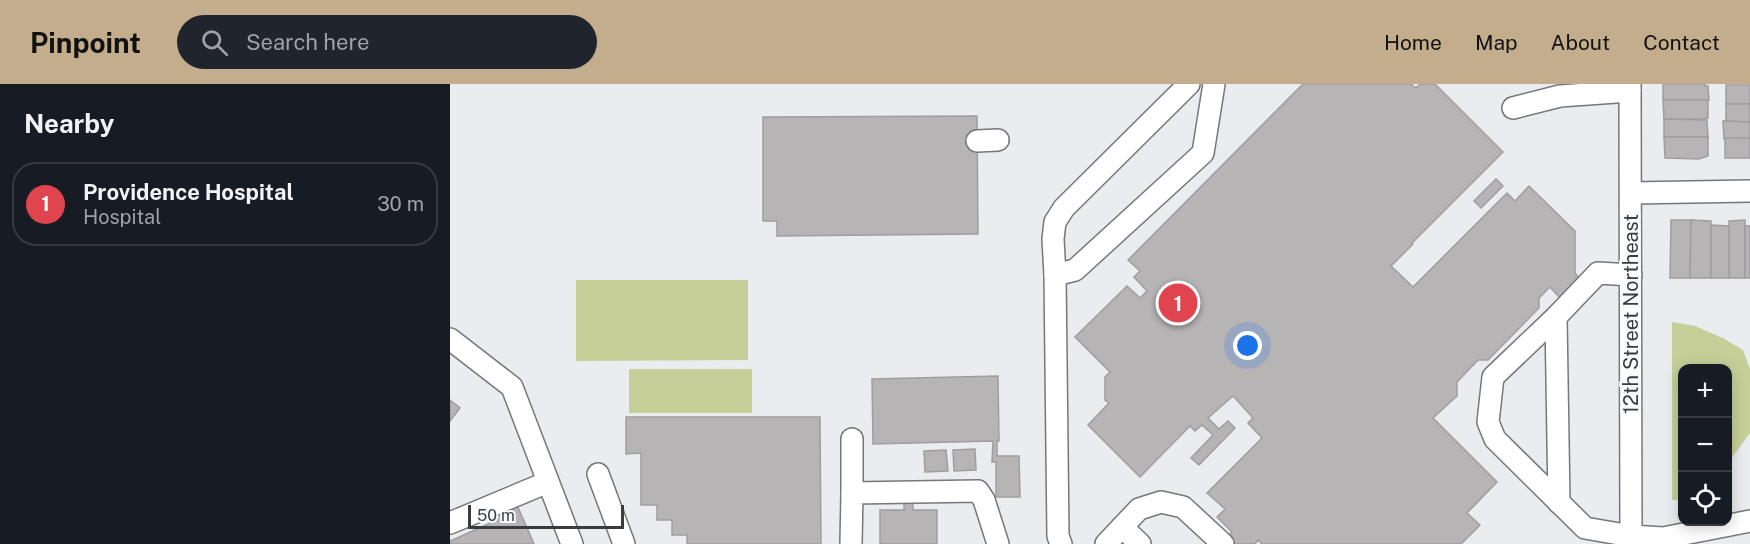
<!DOCTYPE html>
<meta charset="utf-8">
<style>
body{margin:0;font-family:"Public Sans",sans-serif;background:#20242c;color:#f1f3f6}
.controls{position:absolute;right:18px;bottom:18px;display:grid;overflow:hidden;border-radius:12px;box-shadow:0 3px 15px #0003}
.controls button{width:54px;height:54px;display:grid;place-items:center;padding:0;border:0;border-bottom:2px solid #363941;background:#171b24;color:#f1f3f6;font:30px sans-serif}
.scale{position:absolute;left:18px;bottom:15px;width:156px;box-sizing:border-box;padding-left:6px;border:3px solid #3a3b3c;border-top:0;font-size:16px;line-height:21px;white-space:nowrap;color:#3a3b3c;-webkit-text-stroke:4px #f8fafd;paint-order:stroke}
.you{position:absolute;left:798px;top:262px;width:21px;height:21px;margin:-15px;border:4px solid #fff;border-radius:50%;background:#1a73e8;box-shadow:0 0 0 9px #1a73e833}
.badge{display:grid;place-items:center;width:39px;height:39px;border-radius:50%;background:#c4ad8d;color:#fff;font-size:20px;font-weight:700}
.pin{position:absolute;translate:-50% -50%;border:3px solid #fff;box-shadow:0 2px 6px #0006}
.list{margin:0;padding:0;list-style:none}
h2{display:flex;justify-content:space-between;align-items:center;height:78px;margin:0;padding:0 24px;font-size:26px}
h2 small{font-size:20px;font-weight:400;color:#9ea1a6}
.list li{display:grid;grid-template-columns:39px 1fr auto;gap:18px;align-items:center;box-sizing:border-box;height:84px;margin:0 12px 12px;padding:0 12px;border:2px solid #363941;border-radius:24px}
.list b{display:block;font-size:22px;white-space:nowrap}
.list p{margin:0;font-size:20px;white-space:nowrap;color:#9ea1a6}
.list em{font-size:20px;font-style:normal;color:#9ea1a6}
.icon{flex:none;width:33px;height:33px;fill:none;stroke:currentColor;stroke-width:2;stroke-linecap:round;stroke-linejoin:round}
.map{position:relative;flex:none;width:1300px;height:460px;overflow:hidden}
header{display:flex;align-items:center;gap:36px;box-sizing:border-box;height:84px;padding:0 30px;background:#c4ad8d;color:#111}
header strong{font-size:28px}
nav{display:flex;gap:33px;margin-inline-start:auto;font-size:21px}
.search{width:420px;height:54px;background:#20242c;display:flex;align-items:center;gap:15px;box-sizing:border-box;padding:0 21px;border-radius:33px;color:#9ea1a6;font-size:22px}
main{display:flex}
aside{flex:1;background:#171b24}
.map>svg:first-child{display:block}
</style>
<header>
<strong>Pinpoint</strong>
<div class="search"><svg class="icon" aria-label="search" viewBox="0 0 24 24"><circle cx="10" cy="10" r="6"/><path d="M15 15l6 6"/></svg>Search here</div>
<nav><a>Home</a><a>Map</a><a>About</a><a>Contact</a></nav>
</header>
<main>
<aside>
<h2>Nearby<small></small></h2>
<ul class="list">
<li><span class="badge" style="background:#e0444e">1</span><div><b>Providence Hospital</b><p>Hospital</p></div><em>30 m</em></li>
</ul>
</aside>
<div class="map">
<svg width="1300" height="460" viewBox="0 0 1300 460">
<rect width="100%" height="100%" fill="#eaecef"/>
<!-- green -->
<g fill="#c6cf98">
<polygon points="126,196 298,196 298,276 126,277"/>
<polygon points="1222,238 1245,242 1273,254 1293,266 1300,285 1300,349 1278,379 1278,284 1232,284 1232,415 1222,416"/>
<rect x="179" y="285" width="123" height="44"/>
</g>
<!-- building -->
<g fill="#b7b4b6" stroke="#a09d9f" stroke-width="1.5">
<polygon points="853,0 961,0 966,4 970,0 985,0 1053,68 962,159 963,160 941,182 963,203 1057,109 1065,117 1079,102 1125,147 1125,189 1129,194 1110,214 1100,203 1089,214 1089,224 1038,276 1028,276 1007,298 1007,312 983,334 1047,398 1017,429 1030,441 1011,460 812,460 808,456 805,460 782,460 776,454 782,448 767,433 775,425 757,409 812,354 798,339 803,334 783,312 758,334 769,345 778,337 785,344 749,381 741,374 763,351 752,341 745,347 740,342 690,393 638,341 659,319 655,316 655,293 660,288 625,253 677,202 690,214 697,207 684,193 690,187 678,176"/>
<polygon points="1213,0 1255,0 1255,2 1258,2 1259,16 1213,16"/>
<rect x="1276" y="1" width="24" height="19"/>
<polygon points="1213,16 1258,16 1258,34 1252,35 1214,35"/>
<polygon points="1276,20 1300,20 1300,38 1276,37"/>
<polygon points="527,32 528,150 327,152 327,137 313,137 313,33"/>
<polygon points="1214,35 1257,36 1258,53 1214,53"/>
<polygon points="1273,37 1300,38 1300,54 1274,55"/>
<polygon points="1214,53 1258,53 1258,72 1249,75 1215,74"/>
<rect x="1275" y="54" width="25" height="20"/>
<polygon points="1046,95 1053,102 1031,124 1024,117"/>
<polygon points="1221,136 1241,136 1240,194 1220,194"/>
<polygon points="1241,136 1261,137 1261,194 1240,194"/>
<polygon points="1295,136 1295,194 1279,194 1279,137"/>
<polygon points="1261,141 1279,142 1279,194 1261,194"/>
<rect x="1295" y="142" width="5" height="52"/>
<polygon points="548,292 549,357 547,357 547,372 569,372 570,413 546,413 546,378 542,378 543,357 423,360 422,295"/>
<polygon points="0,316 10,324 0,337"/>
<polygon points="176,333 370,333 371,460 237,460 237,451 222,451 222,436 207,436 207,421 191,421 191,369 176,370"/>
<polygon points="525,365 526,386 504,387 503,366"/>
<polygon points="496,366 498,387 475,388 474,367"/>
<polygon points="454,419 463,419 463,426 487,426 487,460 430,460 430,426 454,426"/>
<polygon points="67,421 84,460 0,460 0,457 47,436 45,430"/>
</g>
<g fill="none" stroke-linecap="round" stroke-linejoin="round">
<defs>
<g id="minor">
<polyline points="1180,0 1181,460"/>
<polyline points="1063,24 1110,12 1180,7"/>
<polyline points="527,57 548,56"/>
<polyline points="1181,109 1300,107"/>
<polyline points="605,191 625,186 753,69 764,0"/>
<polyline points="1181,191 1148,189 1106,233 1043,293 1038,338 1045,355 1135,444 1181,452 1213,454 1300,437"/>
<polyline points="1106,233 1109,419"/>
<polyline points="0,255 62,303 122,460"/>
<polyline points="402,355 402,409"/>
<polyline points="148,390 174,460"/>
<polyline points="0,439 98,398"/>
<polyline points="672,443 690,460"/>
<polyline points="401,460 402,409 528,407 534,416 548,460"/>
<polyline points="611,460 608,452 605,191 603,155 605,138 614,124 739,0"/>
<polyline points="656,460 689,425 711,418 733,423 773,460"/>
</g>
</defs>
<!-- minor casing -->
<use href="#minor" stroke="#75777a" stroke-width="24"/>
<!-- minor -->
<use href="#minor" stroke="#fff" stroke-width="21"/>
</g>
<g text-anchor="middle" stroke-width="6" stroke-linejoin="round" paint-order="stroke">
<!-- street labels -->
<g font-size="20" fill="#3a3b3c" stroke="#f8fafd">
<text transform="translate(1181 230) rotate(-90)" y="7">12th Street Northeast</text>
</g>
</g>
</svg>
<div class="controls">
<button>+</button>
<button>−</button>
<button><svg class="icon" aria-label="locate" viewBox="0 0 24 24"><circle cx="12" cy="12" r="6"/><path d="M12 2v4M12 18v4M2 12h4M18 12h4"/></svg></button>
</div>
<div class="scale">50 m</div>
<div class="you"></div>
<div class="pin badge" style="left:728px;top:219px;background:#e0444e">1</div>
</div>
</main>
